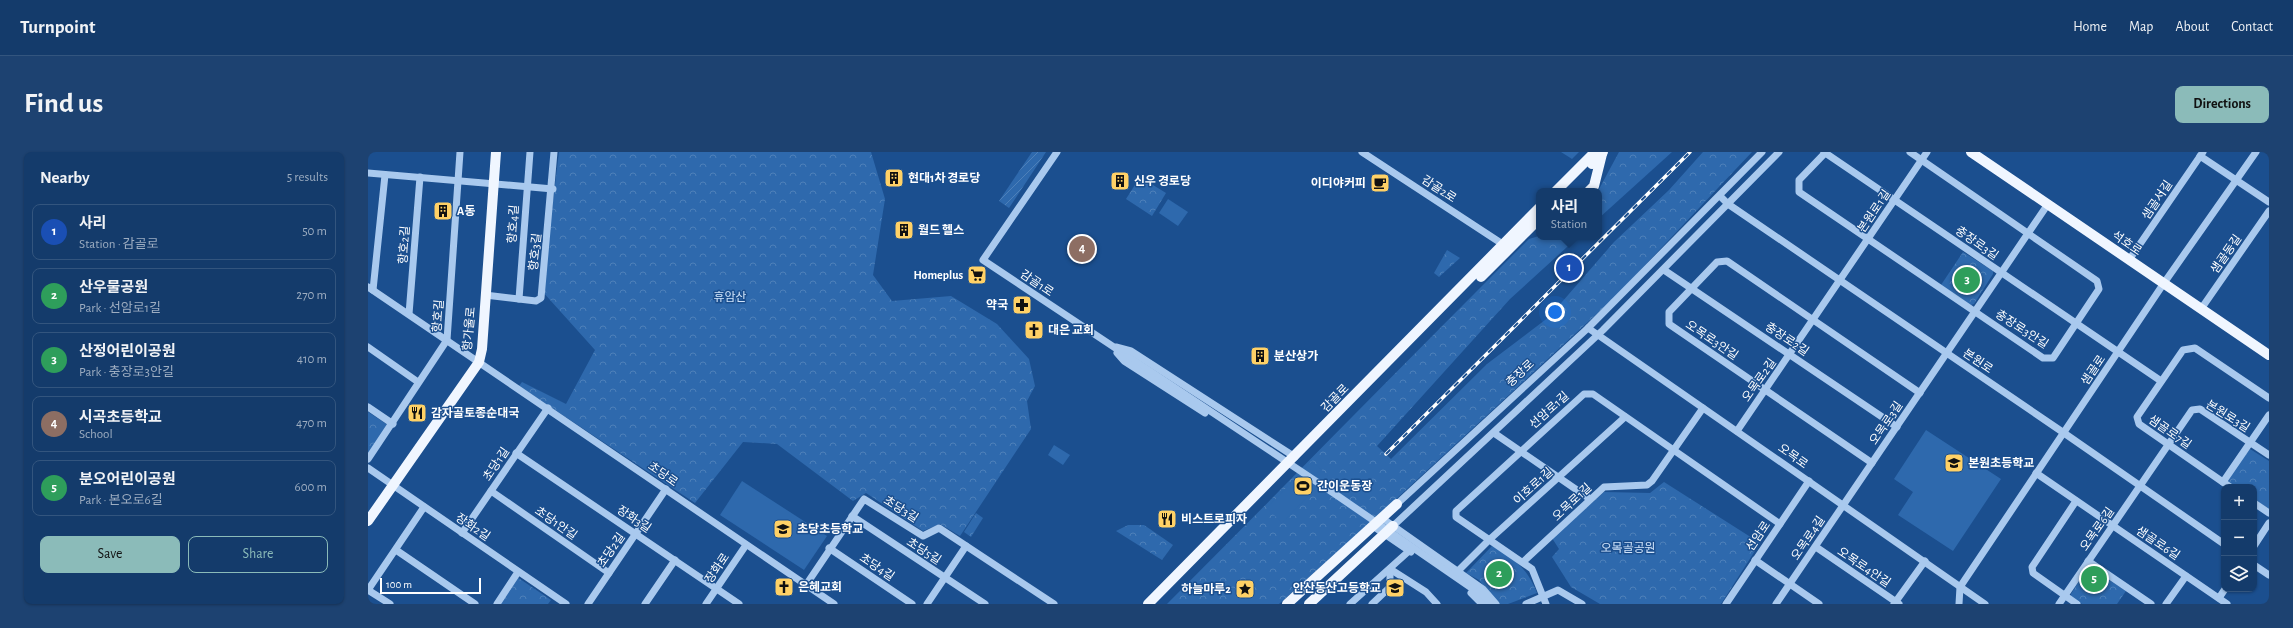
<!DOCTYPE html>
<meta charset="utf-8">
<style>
body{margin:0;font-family:"Alegreya Sans","Noto Sans KR",sans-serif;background:#1d4271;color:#f1f3f6}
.controls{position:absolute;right:12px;bottom:12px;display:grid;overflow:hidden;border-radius:8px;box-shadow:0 1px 3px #0004}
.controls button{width:36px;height:36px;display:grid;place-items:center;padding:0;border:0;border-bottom:1px solid #33557e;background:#143b6b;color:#f1f3f6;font:20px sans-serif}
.scale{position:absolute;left:12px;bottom:10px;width:101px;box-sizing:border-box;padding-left:4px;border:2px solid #fff;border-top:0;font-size:11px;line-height:14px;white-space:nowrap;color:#fff;-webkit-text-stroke:3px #1b4f8f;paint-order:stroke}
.you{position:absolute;left:1187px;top:160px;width:14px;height:14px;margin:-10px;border:3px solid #fff;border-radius:50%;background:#1a73e8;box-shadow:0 0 0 6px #1a73e833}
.badge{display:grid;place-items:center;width:26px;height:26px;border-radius:50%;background:#8bbbb9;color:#fff;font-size:13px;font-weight:700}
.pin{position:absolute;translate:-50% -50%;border:2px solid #fff;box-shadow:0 1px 4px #0006}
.popup{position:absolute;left:1168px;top:36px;width:66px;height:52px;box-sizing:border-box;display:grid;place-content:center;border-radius:8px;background:#143b6b;filter:drop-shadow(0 1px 3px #0005);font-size:13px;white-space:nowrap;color:#9dadc1}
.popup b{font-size:15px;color:#f1f3f6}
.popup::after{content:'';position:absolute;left:50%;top:100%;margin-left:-8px;border:8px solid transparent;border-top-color:#143b6b}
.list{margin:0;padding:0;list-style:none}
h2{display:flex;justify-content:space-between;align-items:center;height:52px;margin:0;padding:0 16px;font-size:17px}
h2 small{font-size:13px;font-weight:400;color:#9dadc1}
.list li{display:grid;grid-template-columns:26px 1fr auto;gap:12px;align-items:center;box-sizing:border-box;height:56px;margin:0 8px 8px;padding:0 8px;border:1px solid #33557e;border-radius:8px}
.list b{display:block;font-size:15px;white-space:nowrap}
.list p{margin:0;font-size:13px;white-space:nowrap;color:#9dadc1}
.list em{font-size:13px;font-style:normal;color:#9dadc1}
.actions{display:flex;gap:8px;padding:12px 16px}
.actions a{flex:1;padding:9px 0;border:1px solid #8bbbb9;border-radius:8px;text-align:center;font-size:14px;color:#8bbbb9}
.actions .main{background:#8bbbb9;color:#111}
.icon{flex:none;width:22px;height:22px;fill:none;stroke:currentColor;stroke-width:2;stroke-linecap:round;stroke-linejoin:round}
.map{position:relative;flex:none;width:1901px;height:452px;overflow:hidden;border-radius:8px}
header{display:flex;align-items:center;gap:24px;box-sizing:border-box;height:56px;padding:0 20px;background:#143b6b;border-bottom:1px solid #33557e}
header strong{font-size:19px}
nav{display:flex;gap:22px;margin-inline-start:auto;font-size:14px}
.intro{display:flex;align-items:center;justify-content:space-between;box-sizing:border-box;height:96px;padding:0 24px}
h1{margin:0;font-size:28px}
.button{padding:10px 18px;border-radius:8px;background:#8bbbb9;color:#111;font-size:14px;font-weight:700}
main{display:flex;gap:24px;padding:0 24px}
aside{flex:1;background:#143b6b;border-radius:8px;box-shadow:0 1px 3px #0004}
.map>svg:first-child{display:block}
</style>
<header>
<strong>Turnpoint</strong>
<nav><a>Home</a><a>Map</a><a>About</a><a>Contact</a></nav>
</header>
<div class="intro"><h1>Find us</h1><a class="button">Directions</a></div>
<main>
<aside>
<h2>Nearby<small>5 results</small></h2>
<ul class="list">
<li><span class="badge" style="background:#1a4fb4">1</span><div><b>사리</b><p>Station · 감골로</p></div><em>50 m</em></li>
<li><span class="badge" style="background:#2e9e5b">2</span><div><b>산우물공원</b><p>Park · 선암로1길</p></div><em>270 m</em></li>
<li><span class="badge" style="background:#2e9e5b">3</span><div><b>산정어린이공원</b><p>Park · 충장로3안길</p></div><em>410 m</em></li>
<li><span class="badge" style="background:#8d6e63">4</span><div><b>시곡초등학교</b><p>School</p></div><em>470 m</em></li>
<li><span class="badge" style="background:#2e9e5b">5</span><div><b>분오어린이공원</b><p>Park · 본오로6길</p></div><em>600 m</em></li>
</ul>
<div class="actions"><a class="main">Save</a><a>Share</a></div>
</aside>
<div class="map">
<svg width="1901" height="452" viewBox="0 0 1901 452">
<defs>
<pattern id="forest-crowns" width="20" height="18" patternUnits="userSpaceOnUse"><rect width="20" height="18" fill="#2e69ad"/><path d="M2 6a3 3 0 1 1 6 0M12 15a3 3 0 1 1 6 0" fill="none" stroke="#4d80b9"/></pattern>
<pattern id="garden-furrows" width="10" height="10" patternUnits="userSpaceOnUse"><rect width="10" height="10" fill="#2e69ad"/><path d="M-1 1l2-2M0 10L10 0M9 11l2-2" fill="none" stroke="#4d80b9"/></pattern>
</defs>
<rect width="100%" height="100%" fill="#1b4f8f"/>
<!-- forest -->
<g fill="url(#forest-crowns)">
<polygon points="191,0 503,0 517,47 505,123 524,149 583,144 629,172 661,207 667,234 659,249 663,277 592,384 572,372 555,379 498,341 485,349 409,292 375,290 327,351 151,234 154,230 198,252 227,198 174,139"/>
<polygon points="1251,0 1304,0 1231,66 1230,39"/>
<path d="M1335,0H1384L1246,146L1026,349L911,452H799C920,331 1039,208 1161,87L1171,84L1210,85L1142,147L1009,294L1023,307L1119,212L1181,165L1246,90L1301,38Z"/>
<polygon points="772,25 798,41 784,64 758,47"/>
<polygon points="1079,98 1092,106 1071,125 1066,121"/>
<polygon points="1595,100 1625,119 1625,122 1606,152 1603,153 1573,133"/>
<polygon points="0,260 20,273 0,302"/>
<polygon points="1882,297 1901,309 1901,357 1886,347 1886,335 1867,335 1860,330 1859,327"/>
<polygon points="1296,330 1392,391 1353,452 1232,452 1203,435 1184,405 1191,397 1184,386 1236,340 1282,341"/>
<polygon points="608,361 615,366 603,385 596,380"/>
<polygon points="760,373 776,373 805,393 794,408 748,379"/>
<path d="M1124,394C1148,408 1159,416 1169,441L1140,452H1130L1111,428L1098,421Z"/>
<polygon points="1719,416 1723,416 1758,439 1749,452 1714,452 1703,445 1703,442"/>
<polygon points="149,425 183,448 180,452 131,452"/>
</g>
<!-- garden -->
<polygon fill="url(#garden-furrows)" points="664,0 678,0 641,56 631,49"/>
<!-- pitch -->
<g fill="#2e69ad">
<polygon points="1193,0 1211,0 1204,7"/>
<polygon points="800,47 820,60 810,74 791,61"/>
<polygon points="1558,278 1633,327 1585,399 1530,363 1545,340 1526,327"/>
<polygon points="686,293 702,303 695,313 680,303"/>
<polygon points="944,309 960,324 914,371 899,356"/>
<polygon points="374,329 459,384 436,418 352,363"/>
</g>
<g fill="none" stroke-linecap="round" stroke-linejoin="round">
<!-- minor -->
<g stroke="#a9c9ee" stroke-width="7">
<polyline points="689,0 615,108 967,342 1108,439 1121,452"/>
<polyline points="994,0 1136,93"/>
<polyline points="1456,0 1793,229"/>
<polyline points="1458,0 1431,28 1431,40 1675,206 1685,206 1731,137 1729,129 1542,0"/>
<polyline points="1832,4 1901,50"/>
<polyline points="0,21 185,37"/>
<polyline points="1352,44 1360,52 1696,281 1856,392"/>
<polyline points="1761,108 1835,0"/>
<polyline points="1296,118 1529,275"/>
<polyline points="0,135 466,452"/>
<polyline points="5,138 17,23"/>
<polyline points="117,143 168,149 173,146 186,0"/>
<polyline points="151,147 162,0"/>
<polyline points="1833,157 1901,59"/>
<polyline points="41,162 52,25"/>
<polyline points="1220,176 1617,452"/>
<polyline points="0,195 50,230"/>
<polyline points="748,195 763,199 927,305"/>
<polyline points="749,201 756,209 837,261"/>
<polyline points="0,255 25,272"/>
<polyline points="1369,279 1559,0"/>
<polyline points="1126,281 1222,347"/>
<polyline points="148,301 371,452"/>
<polyline points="0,307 79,188 92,0"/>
<polyline points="1504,311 1301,172 1301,160 1349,110 1359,109 1552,241"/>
<polyline points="0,316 198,452"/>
<polyline points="1668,321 1859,452"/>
<polyline points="1855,330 1901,263"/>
<polyline points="1862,335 1771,272 1769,265 1815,198 1827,196 1901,246"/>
<polyline points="123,339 241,421"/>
<polyline points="1708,349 1664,415 1665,421 1709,452"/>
<polyline points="1886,351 1901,361"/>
<polyline points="1029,352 1220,176 1394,0"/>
<polyline points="484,364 617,452"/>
<polyline points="1014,366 1115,437 1128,452"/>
<polyline points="1005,374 1043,400"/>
<polyline points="1025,374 1235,178 1411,0"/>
<polyline points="94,381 180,256"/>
<polyline points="1886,394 1901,371"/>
<polyline points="1448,395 1531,452"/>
<polyline points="461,396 544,452"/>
<polyline points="28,398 107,452"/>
<polyline points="1387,408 1451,452"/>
<polyline points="1720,409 1783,452"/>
<polyline points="1155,410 1236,335 1279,333 1284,329 1335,256"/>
<polyline points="1886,413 1901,423"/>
<polyline points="1022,417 1058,440 1069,452"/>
<polyline points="1089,420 1121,388 1257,265"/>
<polyline points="438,433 496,347 555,384 571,376 686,452"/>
<polyline points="0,438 56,355"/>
<polyline points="0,438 22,452"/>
<polyline points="1103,441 1114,452"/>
<polyline points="1851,446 1857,437"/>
<polyline points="129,452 150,420"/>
<polyline points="220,452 298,337"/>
<polyline points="277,452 307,408"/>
<polyline points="338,452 378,393"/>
<polyline points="559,452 598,394"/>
<polyline points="982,452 1041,399"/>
<polyline points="1004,452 1022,435 1022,417"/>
<polyline points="1158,452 1190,438 1214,452"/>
<polyline points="1178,452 1164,417 1088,365 1088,359 1216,242 1225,242 1412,372"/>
<polyline points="1358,452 1441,329"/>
<polyline points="1408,452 1680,52"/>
<polyline points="1526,452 1557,409"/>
<polyline points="1591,452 1592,435 1796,131 1888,0"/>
<polyline points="1691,452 1824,258 1832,257 1901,303"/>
<polyline points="1798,452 1818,424"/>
</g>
<!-- major -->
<g stroke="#f0f6ff" stroke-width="10">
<polyline points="1603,0 1901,203"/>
<polyline points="1224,12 1235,0"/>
<polyline points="1188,39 1227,0"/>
<polyline points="1221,39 1226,34 1234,2"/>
<polyline points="1113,125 1171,67"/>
<polyline points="0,369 111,210 114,197 128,0"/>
<polyline points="780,452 1171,56"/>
<polyline points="919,452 1029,352"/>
<polyline points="941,452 1025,374"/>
</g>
<defs>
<polyline id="rail" points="1018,302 1322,0"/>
</defs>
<!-- rail casing -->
<use href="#rail" stroke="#fff" stroke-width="3.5"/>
<!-- rail -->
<use href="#rail" stroke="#1b4f8f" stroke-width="2" stroke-dasharray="6" stroke-linecap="butt"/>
</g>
<!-- icons -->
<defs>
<symbol id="building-square" viewBox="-11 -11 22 22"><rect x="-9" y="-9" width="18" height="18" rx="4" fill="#ffd166" stroke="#1b4f8f"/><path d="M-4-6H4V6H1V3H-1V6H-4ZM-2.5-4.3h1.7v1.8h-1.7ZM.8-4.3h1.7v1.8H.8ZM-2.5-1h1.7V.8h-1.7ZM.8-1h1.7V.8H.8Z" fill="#111"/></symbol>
<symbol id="cafe-square" viewBox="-11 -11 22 22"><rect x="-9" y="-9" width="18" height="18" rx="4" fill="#ffd166" stroke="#1b4f8f"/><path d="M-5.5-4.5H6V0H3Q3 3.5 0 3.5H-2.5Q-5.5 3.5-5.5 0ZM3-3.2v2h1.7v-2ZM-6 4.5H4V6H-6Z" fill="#111"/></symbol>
<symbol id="supermarket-square" viewBox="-11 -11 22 22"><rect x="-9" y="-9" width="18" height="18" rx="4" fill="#ffd166" stroke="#1b4f8f"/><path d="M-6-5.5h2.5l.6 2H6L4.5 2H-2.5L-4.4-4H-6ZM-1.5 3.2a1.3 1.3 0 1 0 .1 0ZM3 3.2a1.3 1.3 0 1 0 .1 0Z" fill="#111"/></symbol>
<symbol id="pharmacy-square" viewBox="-11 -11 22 22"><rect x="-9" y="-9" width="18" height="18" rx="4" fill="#ffd166" stroke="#1b4f8f"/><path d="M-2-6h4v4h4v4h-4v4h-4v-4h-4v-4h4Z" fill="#111"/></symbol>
<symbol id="church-square" viewBox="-11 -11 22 22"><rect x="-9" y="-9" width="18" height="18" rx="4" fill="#ffd166" stroke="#1b4f8f"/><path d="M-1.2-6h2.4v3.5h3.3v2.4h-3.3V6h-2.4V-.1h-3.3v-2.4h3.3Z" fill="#111"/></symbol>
<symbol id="restaurant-square" viewBox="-11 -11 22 22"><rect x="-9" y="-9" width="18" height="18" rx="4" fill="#ffd166" stroke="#1b4f8f"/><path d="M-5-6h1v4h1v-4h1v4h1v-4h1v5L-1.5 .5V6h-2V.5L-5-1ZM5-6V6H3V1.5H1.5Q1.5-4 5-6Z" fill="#111"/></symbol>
<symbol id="school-square" viewBox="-11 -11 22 22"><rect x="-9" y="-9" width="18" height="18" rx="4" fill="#ffd166" stroke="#1b4f8f"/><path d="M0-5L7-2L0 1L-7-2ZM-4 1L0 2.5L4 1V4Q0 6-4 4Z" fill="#111"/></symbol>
<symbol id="stadium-square" viewBox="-11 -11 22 22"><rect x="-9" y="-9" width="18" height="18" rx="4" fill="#ffd166" stroke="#1b4f8f"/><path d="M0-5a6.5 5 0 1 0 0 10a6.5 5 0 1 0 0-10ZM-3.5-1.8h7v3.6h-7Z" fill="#111"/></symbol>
<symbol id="sight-square" viewBox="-11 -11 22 22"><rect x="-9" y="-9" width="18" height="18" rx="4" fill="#ffd166" stroke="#1b4f8f"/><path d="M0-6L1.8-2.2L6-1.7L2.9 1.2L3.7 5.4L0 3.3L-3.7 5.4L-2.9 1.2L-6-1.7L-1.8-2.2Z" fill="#111"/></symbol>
</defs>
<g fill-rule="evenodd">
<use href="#building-square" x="515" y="15" width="22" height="22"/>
<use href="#building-square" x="741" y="18" width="22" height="22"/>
<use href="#cafe-square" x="1001" y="20" width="22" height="22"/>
<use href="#building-square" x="64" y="48" width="22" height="22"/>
<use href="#building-square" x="525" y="67" width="22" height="22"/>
<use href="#supermarket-square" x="598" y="112" width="22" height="22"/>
<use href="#pharmacy-square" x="643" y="142" width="22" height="22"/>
<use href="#church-square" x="655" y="167" width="22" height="22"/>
<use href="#building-square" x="881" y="193" width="22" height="22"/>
<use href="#restaurant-square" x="38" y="250" width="22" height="22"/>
<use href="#school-square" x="1575" y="300" width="22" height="22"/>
<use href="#stadium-square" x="924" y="323" width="22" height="22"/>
<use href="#restaurant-square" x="788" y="356" width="22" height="22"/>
<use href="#school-square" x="404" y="366" width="22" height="22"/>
<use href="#church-square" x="405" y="424" width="22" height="22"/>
<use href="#school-square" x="1016" y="425" width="22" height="22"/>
<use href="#sight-square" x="866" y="426" width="22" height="22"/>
</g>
<g text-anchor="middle" stroke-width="3" stroke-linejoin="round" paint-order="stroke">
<!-- poi labels -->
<g font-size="12" font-weight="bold" fill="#fff" stroke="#1b4f8f" text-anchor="start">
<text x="540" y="30">현대1차 경로당</text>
<text x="766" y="33">신우 경로당</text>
<text x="998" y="35" text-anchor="end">이디야커피</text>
<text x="89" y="63">A동</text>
<text x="550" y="82">월드 헬스</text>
<text x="595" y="127" text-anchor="end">Homeplus</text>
<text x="640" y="157" text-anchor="end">약국</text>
<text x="680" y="182">대은 교회</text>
<text x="906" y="208">분산상가</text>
<text x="63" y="265">감자골토종순대국</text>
<text x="1600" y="315">본원초등학교</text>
<text x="949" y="338">간이운동장</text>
<text x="813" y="371">비스트로피자</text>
<text x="429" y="381">초당초등학교</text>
<text x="430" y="439">은혜교회</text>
<text x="1013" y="440" text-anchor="end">안산동산고등학교</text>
<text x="863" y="441" text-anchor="end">하늘마루2</text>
</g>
<!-- street labels -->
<g font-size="12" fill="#fff" stroke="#1b4f8f">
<text transform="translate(1071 37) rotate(33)" y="4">감골2로</text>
<text transform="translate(1789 48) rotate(-56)" y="4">샘골서길</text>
<text transform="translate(1506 59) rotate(-56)" y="4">본원로1길</text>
<text transform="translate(145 72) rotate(-86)" y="4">항호4길</text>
<text transform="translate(1609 91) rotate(35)" y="4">충장로3길</text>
<text transform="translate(1759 91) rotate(34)" y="4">석호로</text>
<text transform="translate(36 93) rotate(-86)" y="4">항호2길</text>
<text transform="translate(167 100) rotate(-84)" y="4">항호3길</text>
<text transform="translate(1858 102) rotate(-55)" y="4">샘골동길</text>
<text transform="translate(669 131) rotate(34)" y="4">감골1로</text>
<text transform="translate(70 164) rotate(-86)" y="4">항호길</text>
<text transform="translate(101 177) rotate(-85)" y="4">항가울로</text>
<text transform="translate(1654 177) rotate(33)" y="4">충장로3안길</text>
<text transform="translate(1419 187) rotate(34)" y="4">충장로2길</text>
<text transform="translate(1344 188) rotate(34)" y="4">오목로3안길</text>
<text transform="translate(1610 209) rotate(34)" y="4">본원로</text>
<text transform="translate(1725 218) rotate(-56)" y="4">샘골로</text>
<text transform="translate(1152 221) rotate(-43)" y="4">충장로</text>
<text transform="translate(1391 228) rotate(-55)" y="4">오목로2길</text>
<text transform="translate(967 246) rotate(-46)" y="4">감골로</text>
<text transform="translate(1181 258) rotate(-42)" y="4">선암로1길</text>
<text transform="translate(1860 264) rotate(32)" y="4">본원로3길</text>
<text transform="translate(1518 271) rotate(-56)" y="4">오목로3길</text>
<text transform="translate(1802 280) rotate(35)" y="4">샘골로7길</text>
<text transform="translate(1425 304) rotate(35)" y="4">오목로</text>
<text transform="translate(128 312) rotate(-56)" y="4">초당1길</text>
<text transform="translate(295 322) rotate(35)" y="4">초당로</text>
<text transform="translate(1165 334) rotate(-42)" y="4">이호로1길</text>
<text transform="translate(1204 350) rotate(-43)" y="4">오목로1길</text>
<text transform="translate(533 357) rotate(32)" y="4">초당3길</text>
<text transform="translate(266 367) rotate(34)" y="4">장화3길</text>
<text transform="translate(188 371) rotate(35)" y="4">초당1안길</text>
<text transform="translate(105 375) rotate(34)" y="4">장화2길</text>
<text transform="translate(1729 377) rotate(-55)" y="4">오목로6길</text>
<text transform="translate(1390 384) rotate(-56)" y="4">선암로</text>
<text transform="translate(1440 386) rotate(-56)" y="4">오목로4길</text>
<text transform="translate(1790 391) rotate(34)" y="4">샘골로6길</text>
<text transform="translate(243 398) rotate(-55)" y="4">초당2길</text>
<text transform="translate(556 399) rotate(33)" y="4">초당5길</text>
<text transform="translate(509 415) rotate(34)" y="4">초당4길</text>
<text transform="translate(1496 415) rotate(34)" y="4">오목로4안길</text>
<text transform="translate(349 416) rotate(-56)" y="4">장화로</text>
</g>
<!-- park labels -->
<g font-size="12" fill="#cfe3fa" stroke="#1b4f8f">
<text x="362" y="149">휴암산</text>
<text x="1260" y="400">오목골공원</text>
</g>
</g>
</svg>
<div class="controls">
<button>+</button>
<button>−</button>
<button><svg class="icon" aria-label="layers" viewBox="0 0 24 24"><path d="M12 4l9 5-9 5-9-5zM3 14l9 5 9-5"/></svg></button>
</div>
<div class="scale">100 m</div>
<div class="you"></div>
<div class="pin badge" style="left:1201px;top:116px;background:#1a4fb4">1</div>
<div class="popup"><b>사리</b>Station</div>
<div class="pin badge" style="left:1131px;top:422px;background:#2e9e5b">2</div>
<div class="pin badge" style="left:1599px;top:128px;background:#2e9e5b">3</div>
<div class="pin badge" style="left:714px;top:97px;background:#8d6e63">4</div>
<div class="pin badge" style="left:1726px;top:427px;background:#2e9e5b">5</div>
</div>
</main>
